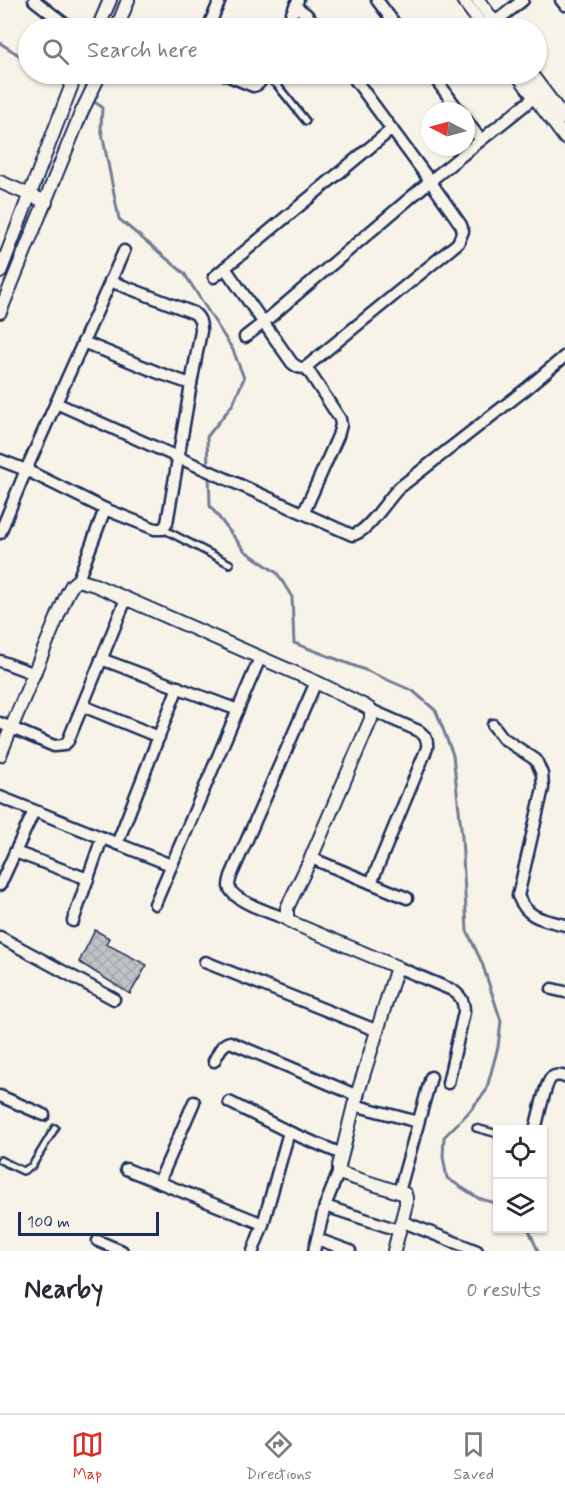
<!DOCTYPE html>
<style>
body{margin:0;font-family:Mynerve,sans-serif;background:#f2f2f3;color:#2b2b33}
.controls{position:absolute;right:18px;bottom:18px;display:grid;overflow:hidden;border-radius:0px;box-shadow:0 2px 4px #0004}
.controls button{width:54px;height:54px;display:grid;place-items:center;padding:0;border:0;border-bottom:2px solid #e1e1e2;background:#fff;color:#2b2b33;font:30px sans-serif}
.compass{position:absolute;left:421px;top:102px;width:54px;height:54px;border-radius:50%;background:#fff;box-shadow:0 2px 4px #0004;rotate:276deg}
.scale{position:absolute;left:18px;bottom:15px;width:141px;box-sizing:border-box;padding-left:6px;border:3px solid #1b2f5e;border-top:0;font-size:16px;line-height:21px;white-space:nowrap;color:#1b2f5e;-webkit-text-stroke:4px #f7f3e8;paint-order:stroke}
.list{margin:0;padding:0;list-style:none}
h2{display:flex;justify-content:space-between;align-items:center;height:78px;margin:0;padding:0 24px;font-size:26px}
h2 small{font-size:20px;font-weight:400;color:#7c7c81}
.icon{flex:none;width:33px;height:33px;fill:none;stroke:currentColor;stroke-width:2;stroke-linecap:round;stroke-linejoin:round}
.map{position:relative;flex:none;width:565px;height:1251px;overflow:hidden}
.search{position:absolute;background:#fff;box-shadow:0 2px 4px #0004;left:18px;right:18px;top:18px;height:66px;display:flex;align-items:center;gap:15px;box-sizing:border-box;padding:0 21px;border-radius:33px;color:#7c7c81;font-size:22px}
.sheet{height:162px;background:#fff}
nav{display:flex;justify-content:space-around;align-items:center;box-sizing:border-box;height:84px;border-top:2px solid #e1e1e2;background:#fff;font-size:16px;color:#7c7c81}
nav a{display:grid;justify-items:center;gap:3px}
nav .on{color:#d93025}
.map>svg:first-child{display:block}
</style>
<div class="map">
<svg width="565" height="1251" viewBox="0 0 565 1251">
<defs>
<pattern id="building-cross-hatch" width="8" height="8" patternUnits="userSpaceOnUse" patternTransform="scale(1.5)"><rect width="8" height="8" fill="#c0c3c5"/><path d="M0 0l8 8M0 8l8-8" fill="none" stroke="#a4a8ac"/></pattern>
</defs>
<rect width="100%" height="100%" fill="#f7f3e8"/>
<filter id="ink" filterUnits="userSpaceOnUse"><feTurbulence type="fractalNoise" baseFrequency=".0167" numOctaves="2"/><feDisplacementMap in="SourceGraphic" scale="12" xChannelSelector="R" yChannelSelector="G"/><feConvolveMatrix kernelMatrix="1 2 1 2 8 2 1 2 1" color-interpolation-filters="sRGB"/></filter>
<g filter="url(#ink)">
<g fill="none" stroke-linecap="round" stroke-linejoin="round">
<!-- stream -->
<g stroke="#727c95" stroke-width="3">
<polyline points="0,43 28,61"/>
<polyline points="48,74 69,86"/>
<polyline points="90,99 102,107 101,128 119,219 184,273 233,350 244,378 233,404 207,437 208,467"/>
<polyline points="209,474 210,506 245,551 277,573 292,597 294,643 365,670 413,691 436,711 453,755 462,837 467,931 482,963 501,1021 498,1047 486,1091 468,1113 444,1137 443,1157 447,1178 478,1198 498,1204"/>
<polyline points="528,1228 538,1251"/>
</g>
</g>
<!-- building -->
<polygon fill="url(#building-cross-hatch)" stroke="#1b2f5e" stroke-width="1.5" points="95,930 109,938 106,944 147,965 130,994 79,962"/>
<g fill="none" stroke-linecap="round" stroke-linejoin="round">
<defs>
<g id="service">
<polyline points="263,75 277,85 306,121"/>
<polyline points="163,529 230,564"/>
<polyline points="476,1128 498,1134"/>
<polyline points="0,1160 23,1171 32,1166 55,1128"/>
</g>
<g id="minor">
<polyline points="34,0 62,22 74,28"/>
<polyline points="377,0 398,28"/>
<polyline points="561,0 565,5"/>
<polyline points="295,6 306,14 318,28"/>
<polyline points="495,22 523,0"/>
<polyline points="208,28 220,0"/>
<polyline points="285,28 298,0"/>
<path d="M224,74L253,86C260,85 261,80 264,74"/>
<polyline points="351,74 430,181 541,92"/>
<polyline points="432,74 459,111"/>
<polyline points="466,120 480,139"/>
<path d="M225,268L292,363C297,367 300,369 306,367L458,243L463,231L461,225L430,181L263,323L245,337"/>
<polyline points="214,277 392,129"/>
<path d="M110,281L194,313C200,318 201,322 201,331L191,384"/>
<path d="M56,403L352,535C368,533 387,499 399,488L526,389L565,356"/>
<polyline points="0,460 26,470 105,509 155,529 163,529 167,523 191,384 159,373 83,342"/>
<polyline points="304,512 338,436 341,425 340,419 306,367"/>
<polyline points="0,533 26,470 124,251"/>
<polyline points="78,580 105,509"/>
<polyline points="101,659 238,710"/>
<polyline points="0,661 35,674"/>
<polyline points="83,706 159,737"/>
<polyline points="0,723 54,746 64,745 68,741 126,599"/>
<path d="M493,725L503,738L536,760L542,774L543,788L518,896C528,919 542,919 565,925"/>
<polyline points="0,797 171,865"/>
<polyline points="117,844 178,687"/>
<polyline points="15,852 88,879"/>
<polyline points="311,858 407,898"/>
<path d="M371,883L427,748C428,739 425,736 419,731L371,710"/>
<polyline points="0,885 34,811"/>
<polyline points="155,904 260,658"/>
<path d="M287,919C274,914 231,901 229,886C229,883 230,879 231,876L316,682"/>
<polyline points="73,921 102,838"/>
<polyline points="0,937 114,999"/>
<polyline points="205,962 378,1031"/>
<path d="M397,967L452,990C461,996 464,1001 464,1012L448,1083"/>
<polyline points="552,989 565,992"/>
<path d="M214,1061C218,1054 221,1044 230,1042L358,1096"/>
<polyline points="0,1096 44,1115"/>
<polyline points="229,1102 289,1132"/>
<polyline points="354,1105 418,1122"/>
<path d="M535,1130C538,1119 545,1084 551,1078C555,1075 560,1075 565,1077"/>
<polyline points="126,1169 263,1224"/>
<polyline points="159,1182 194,1102"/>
<polyline points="399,1192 431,1077"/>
<polyline points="325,1206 398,1230"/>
<polyline points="401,1221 477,1251"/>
<polyline points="317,1239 350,1251"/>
<polyline points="98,1241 122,1251"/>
<polyline points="253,1251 263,1224 289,1132 342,1154"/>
<polyline points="314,1251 325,1206 339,1171"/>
</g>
<g id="tertiary">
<polyline points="463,0 484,28"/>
<polyline points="478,0 499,28"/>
<polyline points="98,28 110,0"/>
<polyline points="117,28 128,0"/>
<polyline points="517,74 565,138"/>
<polyline points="531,74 565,119"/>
<polyline points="0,182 46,202"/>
<polyline points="0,272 76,74"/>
<polyline points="0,312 82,111 100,74"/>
<polyline points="0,755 67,594 72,585 78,580 95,585 316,682 365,706 371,710 371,719 311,858 287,908 287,919 295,924 397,967 354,1105 339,1166 339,1171 342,1174 405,1194 406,1198 406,1204 394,1251"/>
</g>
</defs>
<!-- service casing -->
<use href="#service" stroke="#1b2f5e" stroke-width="10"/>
<!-- minor casing -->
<use href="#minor" stroke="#1b2f5e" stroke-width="15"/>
<!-- tertiary casing -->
<use href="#tertiary" stroke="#1b2f5e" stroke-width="16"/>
<!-- service -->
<use href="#service" stroke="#f7f3e8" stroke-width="5"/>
<!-- minor -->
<use href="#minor" stroke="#f7f3e8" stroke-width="10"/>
<!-- tertiary -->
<use href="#tertiary" stroke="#f7f3e8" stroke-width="12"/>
</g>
</g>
</svg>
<div class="controls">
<button><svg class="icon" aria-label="locate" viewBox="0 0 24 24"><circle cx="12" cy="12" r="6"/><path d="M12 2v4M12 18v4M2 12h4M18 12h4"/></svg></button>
<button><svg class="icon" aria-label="layers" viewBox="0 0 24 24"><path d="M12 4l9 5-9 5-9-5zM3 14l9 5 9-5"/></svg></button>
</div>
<svg class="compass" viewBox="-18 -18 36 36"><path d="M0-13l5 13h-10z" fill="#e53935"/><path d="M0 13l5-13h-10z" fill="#7c7c81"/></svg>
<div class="scale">100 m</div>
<div class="search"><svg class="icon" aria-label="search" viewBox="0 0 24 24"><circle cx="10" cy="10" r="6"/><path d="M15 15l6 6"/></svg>Search here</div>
</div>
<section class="sheet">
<h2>Nearby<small>0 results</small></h2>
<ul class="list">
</ul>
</section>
<nav>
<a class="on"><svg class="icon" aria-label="map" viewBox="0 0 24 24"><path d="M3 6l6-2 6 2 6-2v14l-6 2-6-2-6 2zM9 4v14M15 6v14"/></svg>Map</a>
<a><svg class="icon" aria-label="directions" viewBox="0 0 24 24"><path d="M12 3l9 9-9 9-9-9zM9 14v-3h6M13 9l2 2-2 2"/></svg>Directions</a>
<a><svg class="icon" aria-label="saved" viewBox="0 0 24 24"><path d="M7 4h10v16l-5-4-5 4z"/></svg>Saved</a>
</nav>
